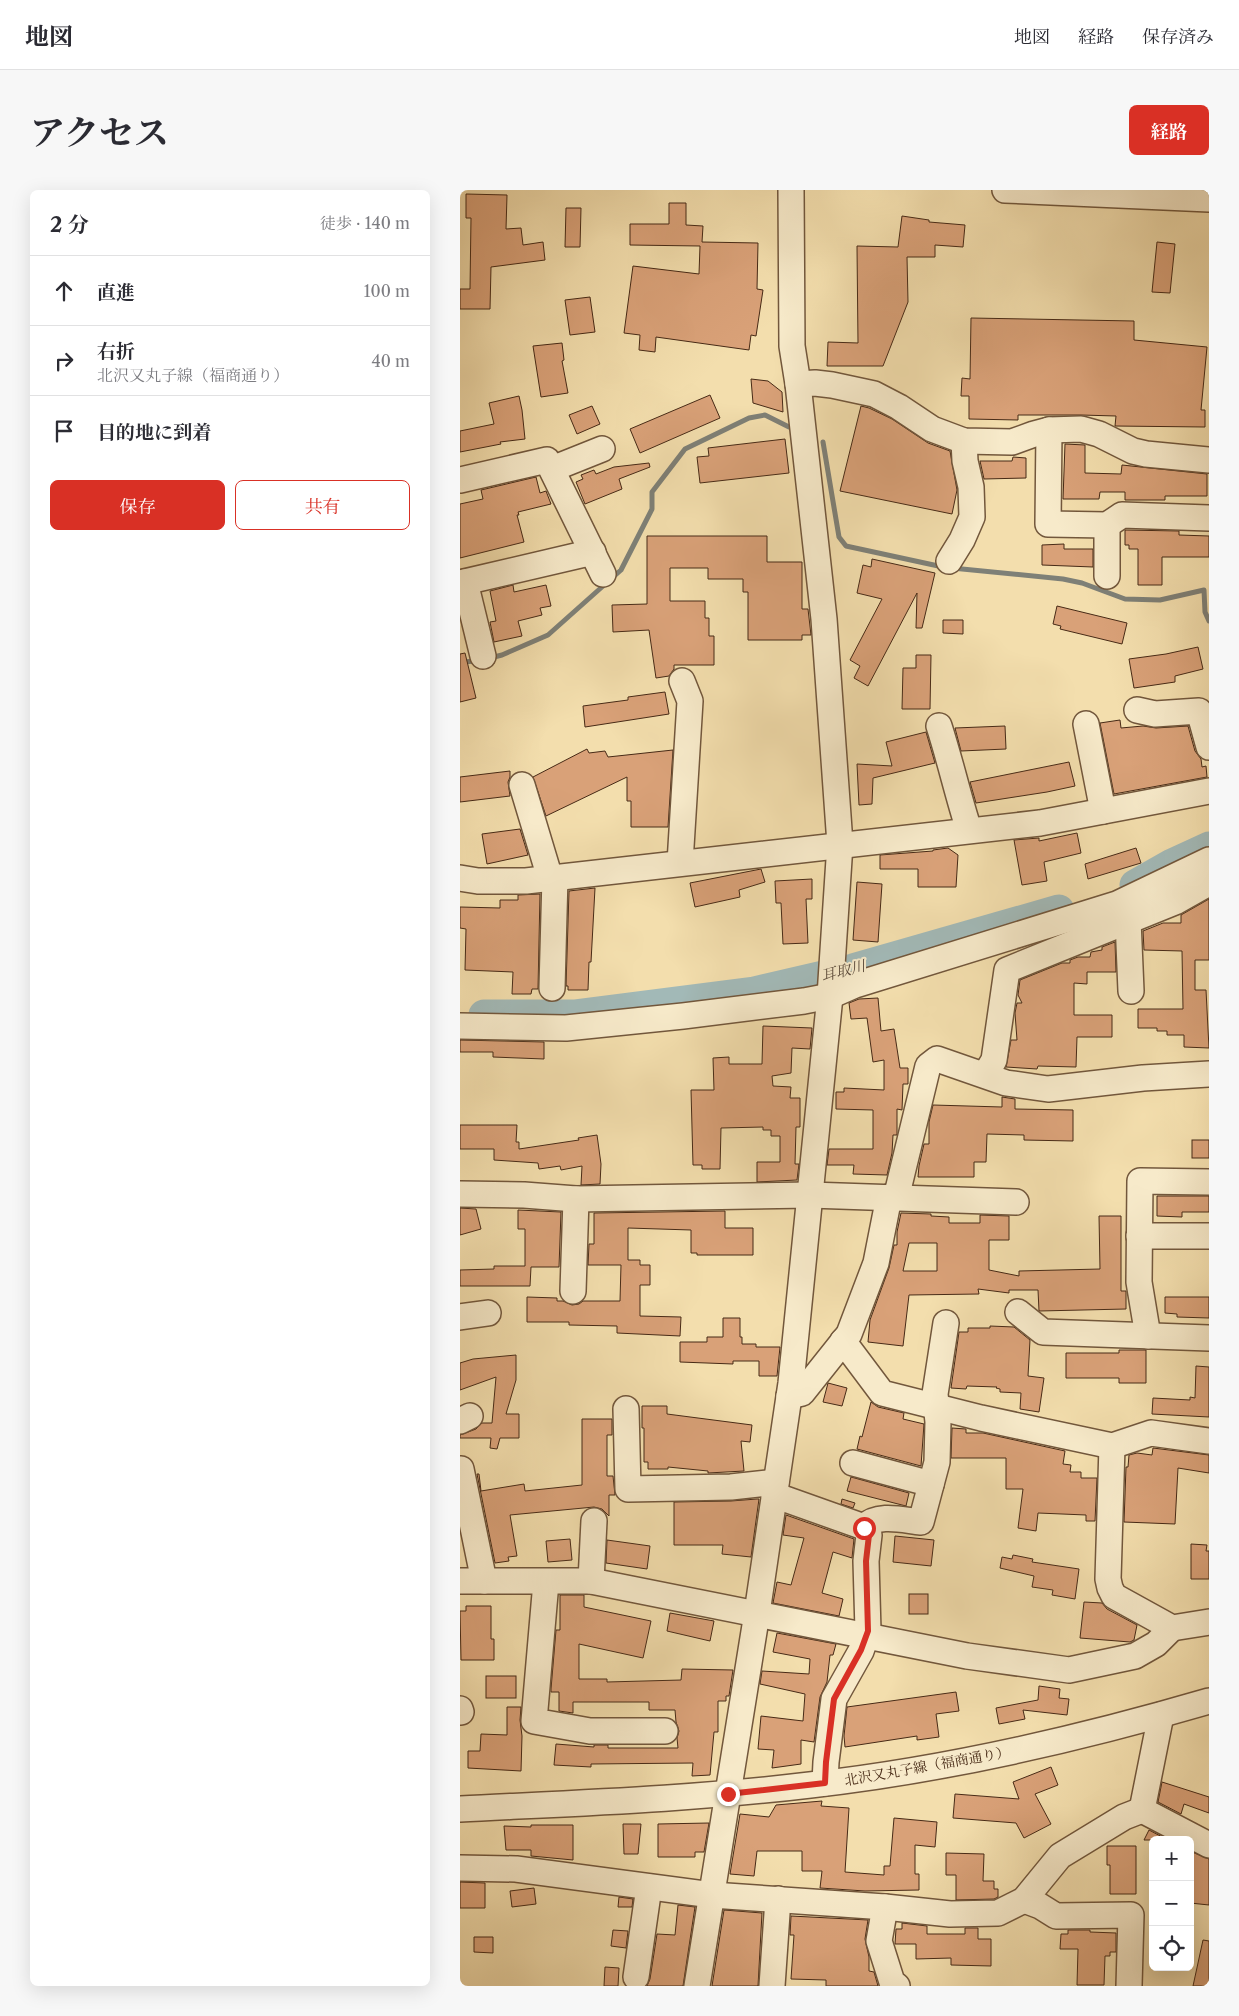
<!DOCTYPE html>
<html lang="ja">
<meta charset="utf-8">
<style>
body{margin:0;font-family:"Libre Caslon Text","Noto Serif JP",serif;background:#f7f7f7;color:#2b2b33}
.controls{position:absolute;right:15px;bottom:15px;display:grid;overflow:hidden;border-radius:8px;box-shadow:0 5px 20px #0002}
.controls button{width:45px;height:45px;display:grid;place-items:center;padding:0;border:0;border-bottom:1px solid #e1e1e2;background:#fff;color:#2b2b33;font:25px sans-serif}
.stop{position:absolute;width:15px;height:15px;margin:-11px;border:4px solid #d93025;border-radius:50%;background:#fff}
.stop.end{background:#d93025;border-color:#fff;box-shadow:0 1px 5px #0008}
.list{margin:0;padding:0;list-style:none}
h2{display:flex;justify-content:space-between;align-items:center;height:65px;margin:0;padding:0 20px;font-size:21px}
h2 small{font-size:16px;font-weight:400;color:#7c7c81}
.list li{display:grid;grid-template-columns:32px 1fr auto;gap:15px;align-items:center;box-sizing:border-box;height:70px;padding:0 20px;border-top:1px solid #e1e1e2}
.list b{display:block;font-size:19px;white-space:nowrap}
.list p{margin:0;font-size:16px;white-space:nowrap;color:#7c7c81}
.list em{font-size:16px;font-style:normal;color:#7c7c81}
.actions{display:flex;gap:10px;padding:15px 20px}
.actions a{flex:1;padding:11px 0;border:1px solid #d93025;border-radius:8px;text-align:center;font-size:18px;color:#d93025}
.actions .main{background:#d93025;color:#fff}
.icon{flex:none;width:28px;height:28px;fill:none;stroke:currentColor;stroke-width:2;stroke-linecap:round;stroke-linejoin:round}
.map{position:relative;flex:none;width:749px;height:1796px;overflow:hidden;border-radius:8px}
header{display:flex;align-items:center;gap:30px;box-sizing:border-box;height:70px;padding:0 25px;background:#fff;border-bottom:1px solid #e1e1e2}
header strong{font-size:24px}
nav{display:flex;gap:28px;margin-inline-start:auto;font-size:18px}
.intro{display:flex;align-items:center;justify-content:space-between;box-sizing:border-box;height:120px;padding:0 30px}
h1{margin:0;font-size:35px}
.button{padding:12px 22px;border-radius:8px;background:#d93025;color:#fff;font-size:18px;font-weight:700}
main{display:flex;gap:30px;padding:0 30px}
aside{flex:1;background:#fff;border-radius:8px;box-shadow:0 5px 20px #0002}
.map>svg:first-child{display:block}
</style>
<header>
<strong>地図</strong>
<nav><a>地図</a><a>経路</a><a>保存済み</a></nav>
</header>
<div class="intro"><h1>アクセス</h1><a class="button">経路</a></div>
<main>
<aside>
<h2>2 分<small>徒歩 · 140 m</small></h2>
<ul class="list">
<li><svg class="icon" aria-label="ahead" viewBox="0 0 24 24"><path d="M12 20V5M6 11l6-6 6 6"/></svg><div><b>直進</b></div><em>100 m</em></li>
<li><svg class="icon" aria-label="right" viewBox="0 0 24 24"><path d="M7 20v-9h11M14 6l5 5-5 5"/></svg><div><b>右折</b><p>北沢又丸子線（福商通り）</p></div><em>40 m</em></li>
<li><svg class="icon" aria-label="arrive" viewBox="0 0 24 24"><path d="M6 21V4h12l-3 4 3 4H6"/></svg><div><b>目的地に到着</b></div></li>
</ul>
<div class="actions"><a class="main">保存</a><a>共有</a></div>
</aside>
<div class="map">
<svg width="749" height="1796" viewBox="0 0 749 1796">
<rect width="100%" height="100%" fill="#f3dead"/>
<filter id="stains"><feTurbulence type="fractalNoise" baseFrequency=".004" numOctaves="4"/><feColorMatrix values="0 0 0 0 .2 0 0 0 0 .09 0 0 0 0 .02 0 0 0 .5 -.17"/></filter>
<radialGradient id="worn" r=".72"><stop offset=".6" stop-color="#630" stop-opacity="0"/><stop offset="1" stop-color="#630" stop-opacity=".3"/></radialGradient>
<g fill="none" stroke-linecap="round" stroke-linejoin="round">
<!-- stream -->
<g stroke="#7e8077" stroke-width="5">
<polyline points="363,252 379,347 386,356 483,377"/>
<polyline points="492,378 603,389 622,393 665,409 700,410 744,400 745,422 749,431"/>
<polyline points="30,468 42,465 88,445 161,380 192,319 192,302 225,259 289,228 305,225 329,237"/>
<polyline points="0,472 19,471"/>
</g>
<!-- river -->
<g stroke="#a2b9b7" stroke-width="31">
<polyline points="675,695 712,674 749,657"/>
<polyline points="24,825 114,825 294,802 393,779 599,720"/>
</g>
</g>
<!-- building -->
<g fill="#d9a178" stroke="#472a16" fill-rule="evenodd">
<polygon points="6,4 47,5 46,39 61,38 63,55 83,52 85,70 31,77 30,119 0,119 0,99 10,99 11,28 6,28"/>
<polygon points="209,13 226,13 226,35 243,36 242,52 298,53 297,99 303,100 296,146 291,145 289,160 196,147 195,162 179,160 180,145 164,143 173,76 239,84 240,56 170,55 170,34 209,34"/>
<polygon points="106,18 121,18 120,57 105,57"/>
<polygon points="442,26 469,30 469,32 505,35 503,57 475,55 475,67 447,67 448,112 423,176 367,176 368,152 398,153 397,56 438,57"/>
<polygon points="697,52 715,54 710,103 692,102"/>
<polygon points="130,107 135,142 110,145 105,110"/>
<polygon points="511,128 674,131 674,150 747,157 741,220 745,220 745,237 655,236 656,226 621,225 558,225 558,230 509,229 509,206 501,206 502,188 510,189"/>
<polygon points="102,153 104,170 102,171 108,203 81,207 73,156"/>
<polygon points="291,189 308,191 322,202 323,222 293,213"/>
<polygon points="250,205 260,228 180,263 170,239"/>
<polygon points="59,206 62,220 65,249 40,252 41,254 0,262 0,241 34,234 29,213"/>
<polygon points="132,216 140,234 117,244 109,225"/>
<polygon points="401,216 409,218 432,229 468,253 490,261 497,300 492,324 380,301"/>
<polygon points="325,249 329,283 240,293 237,267 249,266 248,258"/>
<polygon points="605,254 625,255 625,283 661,284 662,275 747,284 747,306 705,306 705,310 665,310 665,302 640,302 639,309 603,309"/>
<polygon points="553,267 566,268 566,288 524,289 520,271 552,271"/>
<polygon points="189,273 190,277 159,289 162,299 125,314 116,292 123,289 121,285 134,280 136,284 154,277"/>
<polygon points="76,287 80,303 86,301 91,314 58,322 59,325 57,325 64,352 0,368 0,314 23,309 21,300"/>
<polygon points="665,340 719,341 719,345 749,346 749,367 702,367 702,395 678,395 678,359 669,359 669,355 665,355"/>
<polygon points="187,346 307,346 307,372 342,372 342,419 348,419 351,445 342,445 342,450 288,450 288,402 283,402 283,389 248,389 248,378 210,378 210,411 245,411 245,428 249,428 249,446 254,446 254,475 214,475 214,479 209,486 196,488 189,440 153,442 152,415 187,414"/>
<polygon points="604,354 604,359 633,359 633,377 582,375 582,355"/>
<polygon points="412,369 475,383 462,438 456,438 457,403 408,496 394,488 400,476 390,470 422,409 397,403 403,375 411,377"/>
<polygon points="53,395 54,402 86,395 91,416 80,418 82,425 58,431 62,446 34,452 30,432 36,431 30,401"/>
<polygon points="597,416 667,433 662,454 600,439 601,436 593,434"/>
<polygon points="483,430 503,430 503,444 483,443"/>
<polygon points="738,457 743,479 715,486 715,492 674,498 669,469 706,464"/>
<polygon points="5,463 16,508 0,512 0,464"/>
<polygon points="456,465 471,465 470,519 442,519 443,478 456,478"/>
<polygon points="205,502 209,524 125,537 123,516 168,510 168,507"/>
<polygon points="660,530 661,538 683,536 696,538 728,536 735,561 741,569 742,577 746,576 747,587 654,604 640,533"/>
<polygon points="545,536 546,559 501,561 495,538"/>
<polygon points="466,542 475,573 413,588 412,614 399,615 397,574 432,576 426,552"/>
<polygon points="127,559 129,563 145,561 148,567 213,560 208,637 171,637 171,611 167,611 167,587 86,626 73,587"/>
<polygon points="609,572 615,596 587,602 516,613 510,592"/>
<polygon points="50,581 50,587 48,592 50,606 0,612 0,587"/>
<polygon points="60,639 68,665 27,674 22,644"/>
<polygon points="617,643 621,663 584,672 587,691 562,695 554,650 579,648 579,651"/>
<polygon points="488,658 498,665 496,697 458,697 458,679 420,679 420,665 473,661 473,660"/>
<polygon points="676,658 681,673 628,689 625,674"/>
<polygon points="301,679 305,692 279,700 280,707 235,717 230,693"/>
<polygon points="352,689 352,709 346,709 348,753 323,754 321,713 316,713 315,691"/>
<polygon points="397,692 422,694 418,752 393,750"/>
<polygon points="135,698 131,772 129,772 128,800 108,800 108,796 106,796 109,701"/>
<polygon points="80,704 78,799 72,799 71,804 52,804 53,782 5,780 6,739 0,738 0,717 40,718 40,710 58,710 58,705"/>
<polygon points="749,709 749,770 735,770 735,800 746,800 749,858 724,857 724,845 707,845 707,841 697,841 697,838 678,838 678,819 723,819 722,761 684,760 683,741 703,733 721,733 721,725"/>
<polygon points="655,752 656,782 627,782 627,794 614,793 614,825 652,825 652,847 617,847 616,877 578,876 577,879 546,877 551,850 557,850 555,823 557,813 562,813 558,805 560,790 602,773 610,773 610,770 618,767 630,767 631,762 642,760 642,757"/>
<polygon points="418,808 421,841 434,839 440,878 448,878 448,894 443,894 442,920 437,919 437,945 433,945 432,963 427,985 393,984 394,975 367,975 369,959 413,959 413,920 376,919 376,902 384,902 384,898 424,900 424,870 413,872 407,828 391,829 389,813 399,809"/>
<polygon points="303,836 352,838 350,859 332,858 331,883 312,886 313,896 331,897 330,908 340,908 340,937 336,937 335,974 339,974 337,990 297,992 297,972 320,972 320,946 311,946 311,940 303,940 303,937 261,938 260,979 242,979 242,975 233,975 231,900 254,900 253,868 269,867 269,874 302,874"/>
<polygon points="0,850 84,852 84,869 33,867 33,862 0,862"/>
<polygon points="542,907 555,909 555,919 613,920 613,951 564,950 564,945 527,944 526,972 514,972 514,987 458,987 459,976 464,954 469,954 469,932 473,915 542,917"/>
<polygon points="0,935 57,935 56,952 59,952 59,959 119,950 118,948 137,945 141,974 140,994 121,995 122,976 101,980 100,976 79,979 78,973 34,970 34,959 0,959"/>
<rect x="732" y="950" width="17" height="18"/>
<polygon points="697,1006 749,1006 749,1022 722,1022 722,1027 697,1026"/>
<polygon points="0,1018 16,1019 21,1039 0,1045"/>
<polygon points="58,1020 101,1022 99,1077 71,1077 70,1096 0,1096 0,1080 34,1079 34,1076 65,1076 65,1039 58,1039"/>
<polygon points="265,1021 265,1038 293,1038 293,1065 237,1065 237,1063 231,1063 231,1040 168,1038 168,1070 180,1070 180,1075 190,1075 190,1095 180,1095 180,1126 221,1127 220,1146 157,1143 157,1136 109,1135 109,1132 67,1132 67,1107 97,1108 97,1111 103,1111 112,1115 119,1114 123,1111 160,1111 161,1075 128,1075 129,1054 134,1054 134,1023"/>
<path d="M441,1023L471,1024V1026L489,1027V1033H520V1025L549,1026V1050H529V1080L559,1086V1081L640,1079L639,1026H661V1101H666V1119L579,1121L578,1100H549V1103L518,1099L519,1104L449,1105L443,1156L408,1152L410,1130L429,1078L434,1055H437V1042ZM449,1053H477V1081H443Z"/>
<polygon points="705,1107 749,1107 749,1128 717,1127 717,1124 705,1123"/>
<polygon points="263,1128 280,1128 280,1147 282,1147 282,1154 296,1154 296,1157 320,1157 317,1186 299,1186 299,1171 273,1171 273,1174 220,1172 220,1152 247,1152 247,1147 263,1147"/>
<polygon points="530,1136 554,1137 570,1150 568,1186 584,1188 579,1222 560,1219 561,1203 540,1202 540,1199 536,1198 537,1197 507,1196 506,1199 491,1198 499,1142 508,1142 508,1138 530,1138"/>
<polygon points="659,1160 686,1160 686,1193 659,1193 659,1188 606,1188 606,1163 659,1163"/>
<polygon points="56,1165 56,1190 46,1224 59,1224 59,1248 40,1248 37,1259 30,1258 31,1248 0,1248 0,1245 16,1239 22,1233 32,1233 36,1187 0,1200 0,1173 13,1169"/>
<polygon points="736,1176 749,1177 749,1227 692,1224 693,1208 730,1210 730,1207 735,1208"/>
<polygon points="368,1193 387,1198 382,1216 363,1212"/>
<polygon points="411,1212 418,1217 444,1223 443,1229 464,1234 461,1276 397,1259 400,1246 402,1247"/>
<polygon points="182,1216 207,1216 207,1224 292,1235 290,1252 281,1251 284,1281 248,1283 248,1281 208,1277 208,1279 188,1279 188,1272 184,1272 184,1238 182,1238"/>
<polygon points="122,1229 152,1229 152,1245 147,1245 147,1286 153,1286 155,1305 149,1305 149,1326 142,1319 134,1317 50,1325 57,1366 48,1367 49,1371 35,1373 17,1284 19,1284 21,1301 64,1294 65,1301 122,1295"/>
<polygon points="492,1238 506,1239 506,1243 523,1243 605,1261 603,1274 611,1275 610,1282 621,1282 621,1288 637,1288 635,1331 626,1331 626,1325 578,1323 576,1341 558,1338 563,1299 546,1299 546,1268 491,1268"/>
<polygon points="693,1258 749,1265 749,1283 718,1278 715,1334 664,1332 666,1277 668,1277 669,1265 677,1263 692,1265"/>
<polygon points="391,1287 449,1303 446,1316 387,1301"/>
<polygon points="297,1309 299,1309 291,1367 262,1364 263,1355 214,1355 214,1312 271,1311"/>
<polygon points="382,1309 395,1313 393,1318 381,1314"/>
<polygon points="326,1325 394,1349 392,1368 373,1362 362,1403 383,1409 379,1426 313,1413 317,1392 331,1395 344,1348 323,1345"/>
<polygon points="435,1346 474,1350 471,1376 433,1372"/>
<polygon points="110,1349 112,1370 88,1372 86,1351"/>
<polygon points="147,1350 190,1356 187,1379 146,1373"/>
<polygon points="731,1354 747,1355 746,1361 749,1361 749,1389 731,1389"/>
<polygon points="553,1365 573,1369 572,1372 619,1379 615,1409 592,1405 593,1400 572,1397 574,1386 540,1378 542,1367 552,1369"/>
<rect x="449" y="1404" width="19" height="20"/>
<polygon points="100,1405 124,1405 124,1417 191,1431 183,1468 119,1454 119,1489 147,1489 147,1492 221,1490 222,1479 273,1480 269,1506 266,1506 266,1511 258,1511 258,1542 254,1542 250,1585 232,1586 233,1573 131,1574 131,1577 94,1575 96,1554 134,1557 134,1555 148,1555 148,1558 218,1558 217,1548 219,1541 216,1532 215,1520 189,1520 189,1512 113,1512 113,1523 99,1521 99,1502 91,1502 91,1499 96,1440 100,1440"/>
<polygon points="624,1412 642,1413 647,1419 677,1435 674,1450 670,1452 620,1448"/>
<polygon points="6,1416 31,1416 31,1449 34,1449 34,1470 1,1470 0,1421 6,1421"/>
<polygon points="210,1423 254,1431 250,1451 207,1441"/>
<polygon points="317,1443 376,1454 373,1465 370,1465 367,1492 360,1507 354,1552 341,1550 341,1574 312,1578 314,1560 298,1559 301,1526 343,1531 345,1504 300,1494 302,1481 349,1484 350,1469 313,1462"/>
<rect x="26" y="1486" width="30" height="22"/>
<polygon points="579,1496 600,1499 599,1508 609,1509 607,1525 563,1520 565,1529 539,1534 536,1518 578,1510"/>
<polygon points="496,1502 499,1521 476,1524 479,1547 457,1550 457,1546 385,1557 384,1546 387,1517"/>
<polygon points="47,1517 61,1517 60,1530 62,1546 61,1581 8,1578 8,1561 20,1561 21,1544 47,1545"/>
<polygon points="591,1577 598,1595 575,1604 591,1634 564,1648 556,1633 493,1628 495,1604 559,1609 553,1592"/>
<polygon points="702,1592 749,1607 749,1623 724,1614 721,1624 698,1612"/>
<polygon points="362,1611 361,1616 389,1618 385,1682 424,1685 424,1676 430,1676 434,1628 477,1632 475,1657 455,1655 455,1684 459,1684 459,1700 405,1701 360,1698 362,1681 342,1681 342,1661 297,1661 294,1686 270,1684 280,1624 309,1627 316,1615"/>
<polygon points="249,1633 244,1662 235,1662 235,1667 198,1667 198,1634"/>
<polygon points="163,1634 181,1634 178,1664 164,1664"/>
<polygon points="71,1635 113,1635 113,1670 71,1666 71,1660 46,1660 44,1636 71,1637"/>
<polygon points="689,1640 708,1650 684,1650"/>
<polygon points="647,1656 676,1656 676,1704 650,1704 650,1675 647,1675"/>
<polygon points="730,1661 749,1669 749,1715 730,1713"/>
<polygon points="486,1663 524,1664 523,1691 534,1691 534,1699 538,1699 538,1707 534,1709 496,1710 496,1685 486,1685"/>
<polygon points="0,1692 25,1693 25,1718 0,1718"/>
<polygon points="74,1698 76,1714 52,1717 50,1701"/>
<polygon points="159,1707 173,1709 172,1717 158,1717"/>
<polygon points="218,1715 235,1717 223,1796 187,1796 190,1789 197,1744 215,1745"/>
<polygon points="264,1720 302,1723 298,1796 252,1796"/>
<polygon points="331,1726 408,1730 405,1749 409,1767 409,1781 414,1782 418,1796 366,1796 366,1790 331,1789 334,1745 330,1745"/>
<polygon points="442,1733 467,1736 467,1744 505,1744 505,1738 518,1738 518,1749 531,1749 531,1776 491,1775 491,1768 456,1769 456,1754 435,1754 436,1739 442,1739"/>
<polygon points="153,1740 168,1741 166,1758 151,1756"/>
<polygon points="608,1740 630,1740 630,1742 656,1743 656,1762 650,1762 650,1766 645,1766 644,1795 617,1795 618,1759 600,1759 601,1744 608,1744"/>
<polygon points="14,1747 33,1747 33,1763 14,1762"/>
<polygon points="743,1750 749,1751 749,1796 733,1796"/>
<polygon points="145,1777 159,1778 158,1796 144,1796"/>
</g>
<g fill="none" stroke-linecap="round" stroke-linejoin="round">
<defs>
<g id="minor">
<polyline points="545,0 749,9"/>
<polyline points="338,194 355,193 372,195 414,204 439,217 472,239 504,251 552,252 574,244 589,240 621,239 639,244 673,261 686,264 749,270"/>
<polyline points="589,240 588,334 647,335 662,325 749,328"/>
<polyline points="92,279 142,259"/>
<polyline points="0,290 87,270 143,384"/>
<polyline points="647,335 647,386"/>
<polyline points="489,371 502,350 512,327 511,297 505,271 504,251"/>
<polyline points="5,392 23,466"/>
<polyline points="0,393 133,362"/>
<polyline points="677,520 695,524 739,521 749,557"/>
<polyline points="626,534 643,621"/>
<path d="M479,536C490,570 498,606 509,640"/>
<polyline points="62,595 90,688"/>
<polyline points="220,673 230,511 222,491"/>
<polyline points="0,688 18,691 66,691 580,633 749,601"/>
<polyline points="668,730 671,801"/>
<polyline points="92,798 95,687"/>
<polyline points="0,836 106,838 223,826 344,811 370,806 395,795 657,714 749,670"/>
<polyline points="525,885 534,870 547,780 715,712 749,693"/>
<polyline points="0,1004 64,1005 116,1009 350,1005 556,1012"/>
<polyline points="436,1008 468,876 477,869 546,893 588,899 683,888 749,884"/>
<polyline points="679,1046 749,1046"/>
<polyline points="113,1101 116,1009"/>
<polyline points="558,1122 583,1142 749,1148"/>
<polyline points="0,1127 28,1123"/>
<polyline points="688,1146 679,1092 680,991 749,992"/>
<polyline points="383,1151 422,1203 521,1228 652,1256 691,1243 749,1251"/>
<polyline points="329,1206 342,1203 389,1144 416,1073 429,1007"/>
<polyline points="166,1219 168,1299 271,1297 316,1292"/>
<polyline points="0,1231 10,1226"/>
<polyline points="652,1256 648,1389 650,1398 654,1406 712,1438 749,1432"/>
<polyline points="393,1273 471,1294"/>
<polyline points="1,1279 24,1391"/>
<polyline points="314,1305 404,1337 409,1345 406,1371 408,1441 401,1461 374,1509 366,1572 365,1593"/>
<path d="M404,1337C418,1323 442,1330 461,1332L477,1272L478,1232L475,1204L486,1133"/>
<polyline points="0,1391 131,1391 507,1466 609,1480 675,1466 696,1454 712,1438"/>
<polyline points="131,1391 134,1331"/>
<polyline points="86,1392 74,1531 130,1541 205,1541"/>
<polyline points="0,1519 1,1522"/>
<polyline points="701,1525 682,1620 749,1655"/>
<path d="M0,1619C117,1613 234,1609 350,1595C485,1580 619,1549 749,1511"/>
<polyline points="0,1678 56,1679 252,1705 425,1717 490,1724 538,1723 564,1710 600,1666 664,1627 682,1620"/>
<polyline points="564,1710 580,1716 596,1726 671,1725 669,1796"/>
<polyline points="425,1717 419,1751 432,1792 437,1796"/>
<polyline points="176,1787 189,1697"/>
<polyline points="237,1796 297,1423 331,1193 370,806 380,654 364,429 338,194 332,156 331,0"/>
<polyline points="312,1796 318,1709"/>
</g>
</defs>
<!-- minor casing -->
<use href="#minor" stroke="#72573c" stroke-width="28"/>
<!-- minor -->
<use href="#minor" stroke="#f7eaca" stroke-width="25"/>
</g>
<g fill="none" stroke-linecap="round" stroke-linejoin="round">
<!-- route -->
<polyline stroke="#d93025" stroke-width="6" points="268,1604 365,1593 366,1572 374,1509 401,1460 408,1441 406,1371 409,1345 404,1338"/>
</g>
<g text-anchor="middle" stroke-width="4" stroke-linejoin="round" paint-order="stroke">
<!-- street labels -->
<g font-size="14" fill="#472a16" stroke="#f7eaca">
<text transform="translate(467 1576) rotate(-10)" y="5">北沢又丸子線（福商通り）</text>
</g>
<!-- water labels -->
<g font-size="15" font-style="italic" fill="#5e4e3e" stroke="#f7eaca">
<text transform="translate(383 781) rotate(-14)" y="5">耳取川</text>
</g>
</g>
<rect width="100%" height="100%" filter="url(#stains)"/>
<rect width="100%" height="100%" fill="url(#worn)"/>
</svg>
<div class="controls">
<button>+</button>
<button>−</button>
<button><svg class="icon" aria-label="locate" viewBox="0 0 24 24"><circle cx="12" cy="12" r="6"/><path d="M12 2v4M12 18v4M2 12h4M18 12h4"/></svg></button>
</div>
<div class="stop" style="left:404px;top:1338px"></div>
<div class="stop end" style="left:268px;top:1604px"></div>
</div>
</main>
